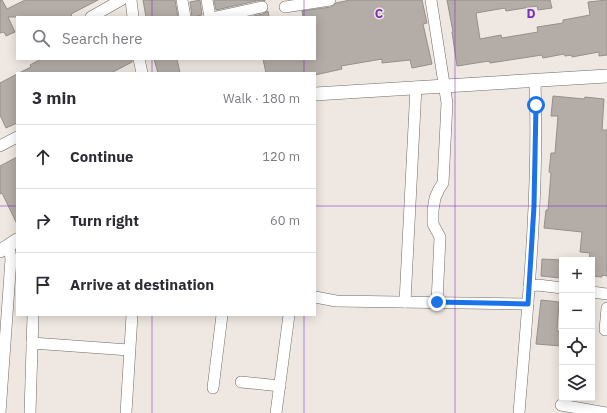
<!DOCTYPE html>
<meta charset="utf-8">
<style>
body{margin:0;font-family:"IBM Plex Sans",sans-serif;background:#f7f7f7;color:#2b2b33}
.controls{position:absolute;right:12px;bottom:12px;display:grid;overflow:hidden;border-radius:0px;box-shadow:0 2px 10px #0003}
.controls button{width:36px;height:36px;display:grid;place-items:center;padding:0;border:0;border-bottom:1px solid #e1e1e2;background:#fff;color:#2b2b33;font:20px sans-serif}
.stop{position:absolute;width:12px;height:12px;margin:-9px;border:3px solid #1a73e8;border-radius:50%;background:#fff}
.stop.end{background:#1a73e8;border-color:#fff;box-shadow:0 1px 4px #0008}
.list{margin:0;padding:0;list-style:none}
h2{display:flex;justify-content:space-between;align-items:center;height:52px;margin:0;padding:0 16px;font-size:17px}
h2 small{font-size:13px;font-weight:400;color:#7c7c81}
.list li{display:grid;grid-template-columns:26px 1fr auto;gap:12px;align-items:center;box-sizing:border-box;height:64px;padding:0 16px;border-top:1px solid #e1e1e2}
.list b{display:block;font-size:15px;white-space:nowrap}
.list em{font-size:13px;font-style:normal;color:#7c7c81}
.icon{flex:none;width:22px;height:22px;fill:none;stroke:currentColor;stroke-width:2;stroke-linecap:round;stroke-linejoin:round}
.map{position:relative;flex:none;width:607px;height:413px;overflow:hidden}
.search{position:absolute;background:#fff;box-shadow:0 2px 10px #0003;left:16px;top:16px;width:300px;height:44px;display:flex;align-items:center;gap:10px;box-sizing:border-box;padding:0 14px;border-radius:0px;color:#7c7c81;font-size:15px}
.panel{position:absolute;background:#fff;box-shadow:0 2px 10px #0003;left:16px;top:72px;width:300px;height:244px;border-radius:0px}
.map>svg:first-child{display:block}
</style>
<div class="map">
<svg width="607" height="413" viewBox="0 0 607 413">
<rect width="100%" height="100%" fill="#efe8e2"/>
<!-- building -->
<g fill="#b3aca7" stroke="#968f8a">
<polygon points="0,0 2,0 7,9 25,0 98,0 71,14 72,17 8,17 15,32 6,36 4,32 0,33"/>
<polygon points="143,0 175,0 178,17 146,17"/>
<polygon points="200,0 202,15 192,17 190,2"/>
<polygon points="214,0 265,0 265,1 261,0 216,10"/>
<polygon points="350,0 422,0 427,23 423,24 432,64 412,68 410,60 382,63 382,59 341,66 342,69 315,75 315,73 266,73 263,59 315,59 315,17 303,17 302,11 331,7 336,3"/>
<polygon points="447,0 550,0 552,8 538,10 537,6 506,11 505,8 476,13 480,39 501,35 502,38 538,32 537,27 563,23 563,20 590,15 588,2 607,0 607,55 599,56 599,52 572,57 572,55 565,56 564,54 543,58 542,55 490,63 489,61 457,66 452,32 453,32"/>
<polygon points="268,11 269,17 249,17 263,14"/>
<polygon points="41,59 132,59 132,62 111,73 19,73 31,67 30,65"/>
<polygon points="154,59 177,59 180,73 158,73"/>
<polygon points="17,74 17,123 6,128 0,115 0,83"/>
<polygon points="553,96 584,99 585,97 604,99 602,130 607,130 607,276 602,275 602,277 592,276 592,260 589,260 590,253 580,252 582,232 544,228 546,210 548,210 551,173 549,172 551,153 555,153 558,116 551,116"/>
<polygon points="17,157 17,224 2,193 0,194 0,166"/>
<polygon points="542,259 562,260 562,276 560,276 560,278 541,276"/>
<polygon points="541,300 559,302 557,331 562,331 562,346 536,344"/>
</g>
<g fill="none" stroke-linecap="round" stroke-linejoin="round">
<defs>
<g id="minor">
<polyline points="131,0 133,17"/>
<polyline points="182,0 185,17"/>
<polyline points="207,0 210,17"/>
<polyline points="431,0 447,103 443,183 439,189 435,198 433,210 433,224 440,237 437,303"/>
<polyline points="285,7 330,0"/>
<polyline points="91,17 121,0"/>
<polyline points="216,17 262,7"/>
<polyline points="139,59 142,73"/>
<polyline points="0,146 17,137"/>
<polyline points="529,287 538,285 562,288"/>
<polyline points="592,292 607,294"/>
<polyline points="315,297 336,301 528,304"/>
<polyline points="405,302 416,87"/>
<polyline points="605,330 607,308"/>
<polyline points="32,343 129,350"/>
<polyline points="241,382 280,386"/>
<polyline points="213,388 222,315"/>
<polyline points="561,405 606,413"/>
<polyline points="0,413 11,259 9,246"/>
<polyline points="30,413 33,315"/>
<polyline points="126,413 132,315"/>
<polyline points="276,413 289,315"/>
<path d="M519,413C528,303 539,192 535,81"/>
</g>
<g id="tertiary">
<polyline points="315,94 607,76"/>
<polyline points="0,251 17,240"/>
</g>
</defs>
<!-- minor casing -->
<use href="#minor" stroke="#706a65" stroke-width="12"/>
<!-- tertiary casing -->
<use href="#tertiary" stroke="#706a65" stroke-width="14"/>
<!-- minor -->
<use href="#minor" stroke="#fff" stroke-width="11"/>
<!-- tertiary -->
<use href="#tertiary" stroke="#fff" stroke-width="13"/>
</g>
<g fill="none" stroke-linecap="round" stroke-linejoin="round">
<!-- route -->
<polyline stroke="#1a73e8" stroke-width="5" points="437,302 528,304 534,206 536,105"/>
</g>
<!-- grid -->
<path fill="none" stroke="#7b2cbf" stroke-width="1" stroke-opacity="0.55" d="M152,0V17M304,0V17M455,0V413M152,59V73M304,59V73M0,206H17M315,206H607M152,315V413M304,315V413"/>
<g font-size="13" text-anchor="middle" font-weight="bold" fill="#7b2cbf" stroke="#efe8e2" stroke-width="3" stroke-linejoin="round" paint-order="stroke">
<text x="379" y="18">C</text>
<text x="531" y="18">D</text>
</g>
</svg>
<div class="controls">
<button>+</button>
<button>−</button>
<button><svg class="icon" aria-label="locate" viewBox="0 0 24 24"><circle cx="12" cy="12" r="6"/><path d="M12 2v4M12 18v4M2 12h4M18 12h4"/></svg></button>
<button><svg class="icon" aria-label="layers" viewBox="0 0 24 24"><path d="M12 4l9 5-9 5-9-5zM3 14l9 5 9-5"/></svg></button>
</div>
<div class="stop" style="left:536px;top:105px"></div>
<div class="stop end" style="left:437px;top:302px"></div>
<div class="search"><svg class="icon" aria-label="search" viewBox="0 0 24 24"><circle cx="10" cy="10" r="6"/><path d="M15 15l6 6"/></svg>Search here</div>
<section class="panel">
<h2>3 min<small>Walk · 180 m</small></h2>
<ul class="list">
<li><svg class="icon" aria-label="ahead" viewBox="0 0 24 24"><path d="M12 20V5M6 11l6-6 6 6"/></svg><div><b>Continue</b></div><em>120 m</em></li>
<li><svg class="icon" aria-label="right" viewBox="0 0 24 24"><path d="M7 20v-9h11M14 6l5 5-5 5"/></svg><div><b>Turn right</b></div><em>60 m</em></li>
<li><svg class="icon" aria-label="arrive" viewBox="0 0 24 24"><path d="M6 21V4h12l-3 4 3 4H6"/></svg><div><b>Arrive at destination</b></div></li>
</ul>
</section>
</div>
